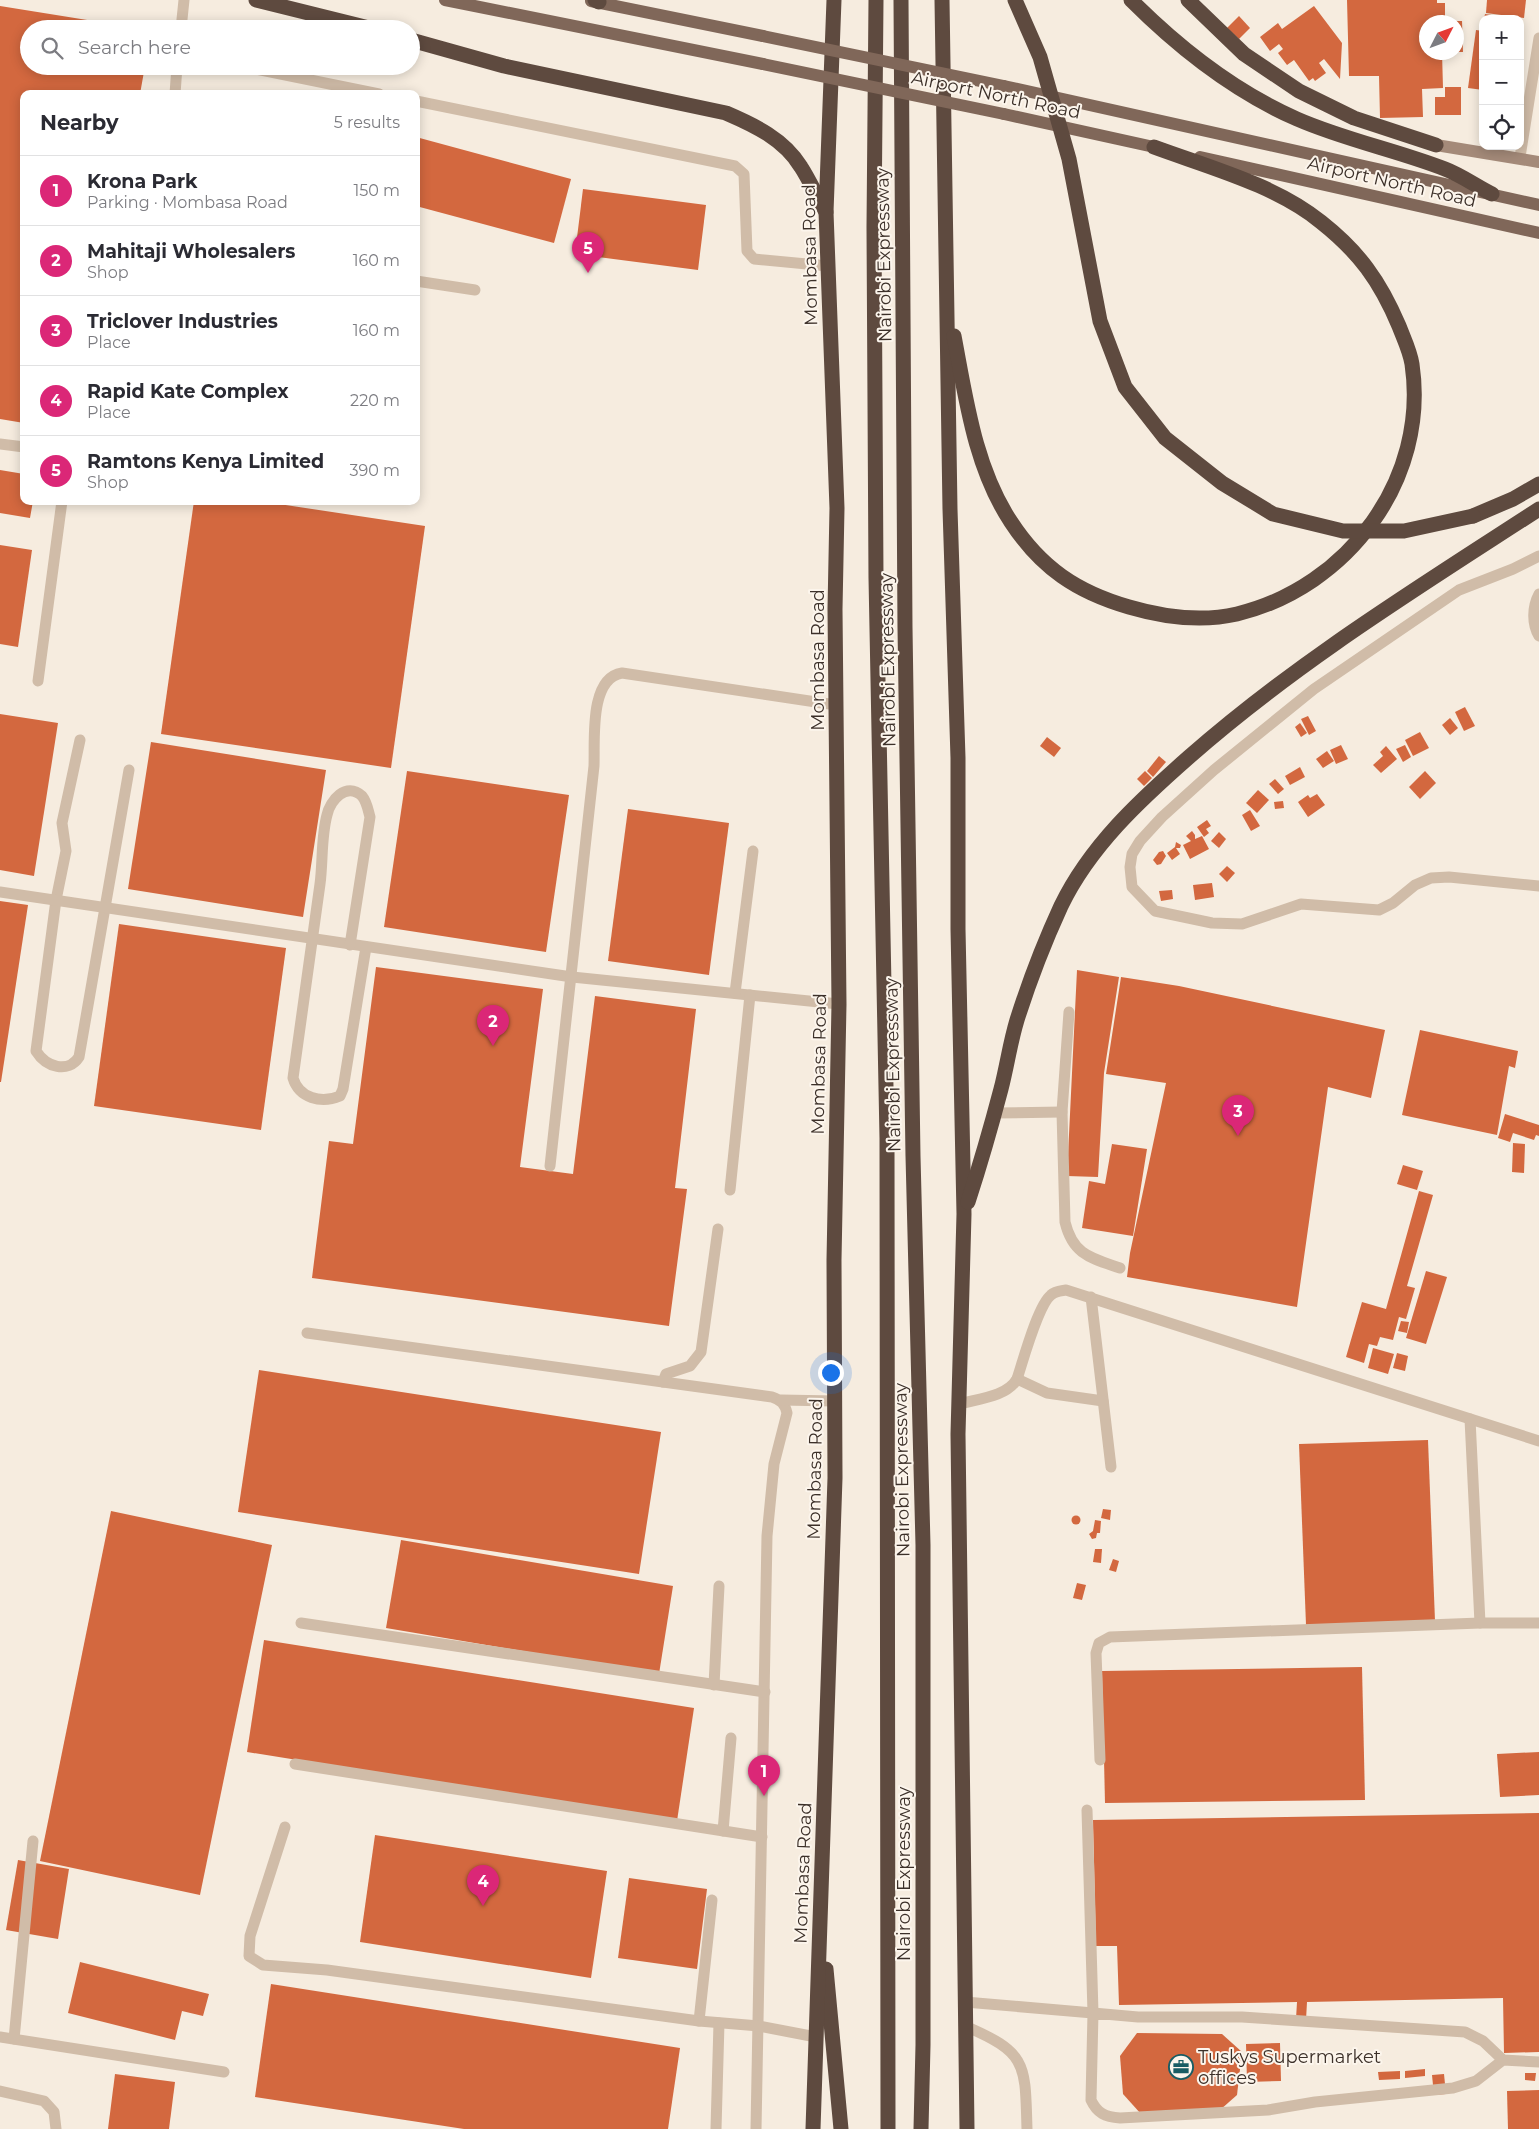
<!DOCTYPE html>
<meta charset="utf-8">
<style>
body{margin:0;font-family:Montserrat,sans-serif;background:#f2f2f3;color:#2b2b33}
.controls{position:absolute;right:15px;top:15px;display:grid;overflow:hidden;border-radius:10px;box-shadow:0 2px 12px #0003}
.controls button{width:45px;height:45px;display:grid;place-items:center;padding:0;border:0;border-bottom:1px solid #e1e1e2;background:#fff;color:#2b2b33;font:25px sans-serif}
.compass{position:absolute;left:1419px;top:15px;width:45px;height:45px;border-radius:50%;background:#fff;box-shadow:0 2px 12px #0003;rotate:48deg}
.you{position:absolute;left:830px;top:1372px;width:18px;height:18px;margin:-12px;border:4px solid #fff;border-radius:50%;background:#1a73e8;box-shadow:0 0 0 8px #1a73e833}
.badge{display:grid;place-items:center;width:32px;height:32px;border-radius:50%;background:#db2777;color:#fff;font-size:16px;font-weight:700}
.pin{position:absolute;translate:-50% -41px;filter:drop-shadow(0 1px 2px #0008)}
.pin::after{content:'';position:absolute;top:26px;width:18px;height:15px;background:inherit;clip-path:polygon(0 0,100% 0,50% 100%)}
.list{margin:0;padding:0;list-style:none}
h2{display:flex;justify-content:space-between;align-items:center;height:65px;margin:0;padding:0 20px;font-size:21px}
h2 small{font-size:16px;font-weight:400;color:#7c7c81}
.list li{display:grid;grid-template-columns:32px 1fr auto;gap:15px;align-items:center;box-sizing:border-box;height:70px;padding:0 20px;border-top:1px solid #e1e1e2}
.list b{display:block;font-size:19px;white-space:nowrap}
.list p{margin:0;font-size:16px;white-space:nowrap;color:#7c7c81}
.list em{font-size:16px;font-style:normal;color:#7c7c81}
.icon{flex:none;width:28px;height:28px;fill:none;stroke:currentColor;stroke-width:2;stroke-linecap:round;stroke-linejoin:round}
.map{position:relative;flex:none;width:1539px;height:2129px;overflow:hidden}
.search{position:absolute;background:#fff;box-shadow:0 2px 12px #0003;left:20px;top:20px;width:400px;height:55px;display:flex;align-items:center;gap:12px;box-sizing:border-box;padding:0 18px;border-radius:28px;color:#7c7c81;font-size:19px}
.panel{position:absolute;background:#fff;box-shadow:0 2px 12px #0003;left:20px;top:90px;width:400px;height:415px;border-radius:10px}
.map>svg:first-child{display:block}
</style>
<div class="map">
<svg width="1539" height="2129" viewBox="0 0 1539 2129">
<rect width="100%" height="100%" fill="#f6ecdf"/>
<!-- building -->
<g fill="#d3683f">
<polygon points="1347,0 1437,0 1437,3 1445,3 1445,22 1426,22 1426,52 1442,52 1443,88 1422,89 1423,117 1380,118 1379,76 1349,76"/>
<polygon points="1487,0 1526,0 1524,18 1486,13"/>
<polygon points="0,6 137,28 29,29 29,66 145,66 140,94 24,94 24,423 0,419"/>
<polygon points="1314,6 1342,43 1340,79 1324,59 1319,63 1326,73 1315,81 1313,78 1309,81 1294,60 1287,65 1278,53 1283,49 1279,44 1270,51 1260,37 1278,23 1282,29"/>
<polygon points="1485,14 1512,18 1512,19 1484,19"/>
<polygon points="1239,16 1250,28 1239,39 1227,28"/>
<polygon points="1456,21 1462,21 1463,52 1456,52"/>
<polygon points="1476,30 1483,31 1483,90 1468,88"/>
<polygon points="1445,87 1461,87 1461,115 1435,115 1435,97 1445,97"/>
<polygon points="416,137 571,179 554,243 416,206"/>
<polygon points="583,189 706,205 698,270 575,254"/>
<polygon points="0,470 24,474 24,501 33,501 30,518 0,513"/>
<polygon points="194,501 259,501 425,526 391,768 161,734"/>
<polygon points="0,545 32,550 18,647 0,644"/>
<polygon points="1465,707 1475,726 1464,731 1455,712"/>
<polygon points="0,714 58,723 34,876 0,870"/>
<polygon points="1308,716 1316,731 1309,735 1301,719"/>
<polygon points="1450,718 1458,728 1450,735 1442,725"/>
<polygon points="1300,723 1307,733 1301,737 1295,727"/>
<polygon points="1420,732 1429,748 1413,756 1405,740"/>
<polygon points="1047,737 1061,748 1054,757 1040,746"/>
<polygon points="151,742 326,770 303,917 128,889"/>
<polygon points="1341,745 1348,759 1336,764 1330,750"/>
<polygon points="1405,745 1411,757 1403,762 1396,749"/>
<polygon points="1386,746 1397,759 1381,773 1373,765 1383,756 1380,752"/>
<polygon points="1327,751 1334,761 1323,768 1316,759"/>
<polygon points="1159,756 1166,762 1153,777 1147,771"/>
<polygon points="1300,767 1305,777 1290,785 1285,776"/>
<polygon points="407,771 569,795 546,952 384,927"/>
<polygon points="1145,771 1152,778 1144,786 1137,779"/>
<polygon points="1425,771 1436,783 1420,799 1409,787"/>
<polygon points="1275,779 1284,789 1278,794 1269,784"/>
<polygon points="1258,790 1269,800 1257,813 1246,803"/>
<polygon points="1317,794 1325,805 1308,817 1298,802 1308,795 1310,798"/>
<polygon points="1283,801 1284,808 1275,809 1274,802"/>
<polygon points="628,809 729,823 709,975 608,961"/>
<polygon points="1250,810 1260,826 1251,831 1242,815"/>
<polygon points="1207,820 1211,826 1206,829 1209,833 1204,837 1197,827"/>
<polygon points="1192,831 1195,835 1195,839 1202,836 1209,849 1190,859 1183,845 1191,841 1186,836"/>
<polygon points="1219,832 1226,839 1219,848 1211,841"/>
<polygon points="1176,842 1181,845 1180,848 1176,848 1180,854 1172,860 1167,853 1175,847"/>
<polygon points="1159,852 1163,851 1166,856 1161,864 1157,865 1153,860"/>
<polygon points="1227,866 1235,873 1227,882 1219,874"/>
<polygon points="1212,883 1214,897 1195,900 1193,885"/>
<polygon points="1172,890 1173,899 1161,901 1159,891"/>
<polygon points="0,901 28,905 1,1082 0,1082"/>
<polygon points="119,924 286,948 261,1130 94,1106"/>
<polygon points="376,967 543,989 520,1167 573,1174 595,996 696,1009 675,1188 687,1189 669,1326 312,1278 329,1141 353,1144"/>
<polygon points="1077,970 1119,977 1104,1073 1098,1177 1067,1176"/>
<polygon points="1121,977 1179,986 1385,1030 1371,1098 1328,1087 1297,1307 1127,1277 1130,1253 1166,1083 1106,1074"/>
<polygon points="1420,1030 1518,1051 1515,1068 1509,1066 1497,1135 1402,1115"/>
<polygon points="1505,1114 1539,1125 1539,1136 1536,1135 1534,1140 1513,1133 1510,1142 1498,1138"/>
<polygon points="1513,1143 1525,1144 1524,1173 1512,1172"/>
<polygon points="1112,1144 1147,1149 1133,1236 1082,1228 1089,1181 1105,1184"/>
<polygon points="1403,1165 1423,1171 1417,1190 1397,1184"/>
<polygon points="1419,1191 1433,1195 1407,1286 1415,1288 1406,1319 1399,1317 1393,1340 1380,1337 1377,1346 1369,1344 1364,1363 1346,1357 1362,1302 1386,1309"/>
<polygon points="1426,1271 1447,1277 1426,1344 1406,1338"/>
<polygon points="1401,1321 1409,1322 1407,1333 1398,1331"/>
<polygon points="1373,1348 1394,1354 1388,1374 1368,1368"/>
<polygon points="1397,1353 1408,1356 1405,1371 1393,1368"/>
<polygon points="259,1370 661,1432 639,1574 238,1512"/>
<polygon points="1428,1440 1435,1621 1306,1625 1299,1444"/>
<polygon points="1103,1509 1111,1510 1110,1520 1101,1518"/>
<polygon points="111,1511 272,1545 200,1895 40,1861"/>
<circle cx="1076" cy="1520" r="4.5"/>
<polygon points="1095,1520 1101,1521 1100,1533 1097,1533 1096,1538 1092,1539 1089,1534 1093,1531"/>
<polygon points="401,1540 673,1586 659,1674 386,1628"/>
<polygon points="1095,1549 1102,1549 1101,1563 1093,1562"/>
<polygon points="1113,1559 1119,1561 1116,1572 1109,1570"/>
<polygon points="1077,1583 1086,1585 1082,1600 1073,1598"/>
<polygon points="264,1640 694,1708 677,1821 247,1752"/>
<polygon points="1362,1667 1365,1800 1105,1803 1102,1671"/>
<polygon points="1539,1752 1539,1795 1500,1797 1497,1754"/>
<polygon points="1539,1813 1539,2052 1504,2053 1503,1998 1307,2002 1306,2020 1296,2019 1297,2002 1119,2005 1117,1946 1096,1946 1093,1820"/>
<polygon points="375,1835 607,1871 591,1978 360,1942"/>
<polygon points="18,1860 69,1869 58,1939 6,1930"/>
<polygon points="629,1878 707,1889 697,1969 618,1958"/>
<polygon points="80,1962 209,1994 203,2016 182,2011 175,2040 68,2013"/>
<polygon points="271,1984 680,2048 668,2129 464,2129 255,2097"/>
<polygon points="1137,2033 1222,2034 1242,2052 1237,2095 1220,2110 1141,2114 1123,2094 1120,2056"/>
<polygon points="1280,2043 1281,2081 1247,2082 1246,2044"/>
<polygon points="1425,2069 1425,2076 1405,2078 1405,2071"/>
<polygon points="1400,2071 1400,2079 1379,2080 1378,2072"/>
<polygon points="1525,2073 1536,2073 1535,2081 1525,2080"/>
<polygon points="115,2074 175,2082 169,2129 108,2129"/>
<polygon points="1444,2074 1446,2094 1434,2095 1432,2075"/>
<polygon points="1539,2090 1539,2129 1508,2129 1507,2091"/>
</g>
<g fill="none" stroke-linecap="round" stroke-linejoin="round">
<!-- lane -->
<g stroke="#d0bca8" stroke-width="11">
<polyline points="181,29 184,0"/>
<polyline points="256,69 379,94"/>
<polyline points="175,94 177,66"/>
<polyline points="416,101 735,166 744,174 747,251 754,259 828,266"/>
<polyline points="1520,157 1539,38"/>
<polyline points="416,281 475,290"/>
<polyline points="0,444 24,447"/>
<polyline points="1539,556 1513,569 1459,590 1314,689 1214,770 1162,817 1140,841 1132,854 1130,867 1132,887 1155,911 1212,923 1242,924 1301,904 1379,910 1393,903 1415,885 1431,878 1449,877 1539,886"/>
<path d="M1539,594C1532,607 1532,624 1539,636"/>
<polyline points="38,681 62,501"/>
<path d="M80,740L62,823L66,851L56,900L36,1051C46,1067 68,1074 79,1057L129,770"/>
<polyline points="0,892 572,977 839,1004"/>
<path d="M350,945L370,817C368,810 367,802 362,796C346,781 330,801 327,815C321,837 323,862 320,884C311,948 302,1013 293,1078C299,1098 321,1104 340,1096L343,1089L366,947"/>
<polyline points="735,993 753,851"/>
<path d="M1069,1012L1062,1112L1065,1222C1073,1255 1091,1258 1120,1268"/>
<polyline points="994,1113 1062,1112"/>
<path d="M550,1166L594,766C595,740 589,678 622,673L836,705"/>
<polyline points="730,1190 750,995"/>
<polyline points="1091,1297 1111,1467"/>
<path d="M307,1333L772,1397C781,1400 785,1404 787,1413L774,1464L767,1536L756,2129"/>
<polyline points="1017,1379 1047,1393 1103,1401"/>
<polyline points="663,1382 666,1374 690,1366 701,1352 718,1229"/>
<polyline points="781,1400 835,1401"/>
<path d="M959,1404C977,1399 1007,1397 1017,1379C1023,1361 1038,1305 1051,1295C1055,1291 1060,1291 1066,1290L1539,1441"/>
<polyline points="1470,1419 1480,1623"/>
<polyline points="301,1623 765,1692"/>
<polyline points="714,1685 719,1586"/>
<polyline points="1100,1760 1096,1653 1099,1643 1110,1637 1480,1623 1539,1623"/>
<polyline points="295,1764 762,1837"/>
<polyline points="285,1827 250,1936 249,1956 263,1965 327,1970 699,2021 759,2026 816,2037"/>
<polyline points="723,1831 731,1738"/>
<polyline points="965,2002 1093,2013 1087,1810"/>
<polyline points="699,2021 712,1900"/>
<path d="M965,2026C1028,2053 1025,2064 1027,2129"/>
<polyline points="0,2037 224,2072"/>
<polyline points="14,2039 33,1841"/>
<path d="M1503,2060L1476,2081L1453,2088L1315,2102L1268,2110L1120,2118C1105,2117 1097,2113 1091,2100L1093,2013L1138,2017H1242L1465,2032L1483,2041L1503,2060L1539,2062"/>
<polyline points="0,2091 44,2101 54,2112 56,2129"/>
<polyline points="716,2129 719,2023"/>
</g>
<!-- secondary -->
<polyline stroke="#a48a79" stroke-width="12" points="1436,145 1539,162"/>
<!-- primary -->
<g stroke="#806759" stroke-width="12">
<polyline points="445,0 763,64"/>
<polyline points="591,1 763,36"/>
<polyline points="1004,86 1539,205"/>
<polyline points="1004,114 1163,149"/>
<polyline points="1200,157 1539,233"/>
</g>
<!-- highway -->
<g stroke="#5e4a3f" stroke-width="15">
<polyline points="256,0 373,29"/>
<polyline points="595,0 599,2"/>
<polyline points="876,0 874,227 876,578 887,1138 888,2129"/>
<polyline points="901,0 905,627 913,1156 923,1545 923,2045 921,2129"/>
<polyline points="942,0 950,509 958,758 958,929 964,1214 958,1434 967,2129"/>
<path d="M1131,0C1180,49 1233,91 1297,119C1345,140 1396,150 1445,169C1461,175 1476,186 1492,194"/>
<polyline points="1188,0 1244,54 1299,91 1354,118 1436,145"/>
<path d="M411,40L504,66L726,113C754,125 784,139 801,167C810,181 817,197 826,212"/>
<path d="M954,336C966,399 975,468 1011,522C1041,568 1077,592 1129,607C1163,617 1202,622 1237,614C1348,587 1429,479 1412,364C1410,351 1404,339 1399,326C1380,281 1359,252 1321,222C1276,185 1208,167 1154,147"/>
<polyline points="1473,516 1513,499 1539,484"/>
<path d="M968,1202C980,1165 991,1127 1001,1089C1007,1066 1010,1043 1017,1020C1029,982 1044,943 1061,906C1090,846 1140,800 1189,757C1297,662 1419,587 1539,509"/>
<polyline points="826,1969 841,2129"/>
<polyline points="813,2129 835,1478 834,1260 839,1004 835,609 837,508 826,212 834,0"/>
</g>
<!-- primary-bridge -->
<g stroke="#806759" stroke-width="12">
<polyline points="763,36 1004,86"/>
<polyline points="763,64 1004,114"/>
</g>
<!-- highway-bridge -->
<polyline stroke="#5e4a3f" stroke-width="15" points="1015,0 1040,57 1069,159 1100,321 1125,387 1165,438 1222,483 1273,514 1343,531 1404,531 1473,516"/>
</g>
<!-- icons -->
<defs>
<symbol id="office-ring" viewBox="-11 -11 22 22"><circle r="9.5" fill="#fcf5ec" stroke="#195c63" stroke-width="1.5"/><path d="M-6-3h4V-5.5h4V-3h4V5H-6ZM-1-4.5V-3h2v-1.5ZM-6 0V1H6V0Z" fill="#195c63"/></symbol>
</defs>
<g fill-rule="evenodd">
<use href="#office-ring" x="1167" y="2053" width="28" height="28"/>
</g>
<g text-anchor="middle" stroke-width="4" stroke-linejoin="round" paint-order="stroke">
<!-- street labels -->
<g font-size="18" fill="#3c3029" stroke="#fcf5ec">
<text transform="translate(996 95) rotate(12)" y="6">Airport North Road</text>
<text transform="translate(1392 182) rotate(13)" y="6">Airport North Road</text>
<text transform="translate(810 255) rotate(-91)" y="6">Mombasa Road</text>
<text transform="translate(884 255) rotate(-91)" y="6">Nairobi Expressway</text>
<text transform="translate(818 660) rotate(-90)" y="6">Mombasa Road</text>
<text transform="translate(888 660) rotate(-91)" y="6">Nairobi Expressway</text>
<text transform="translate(819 1064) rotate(-89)" y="6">Mombasa Road</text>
<text transform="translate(893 1065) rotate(-91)" y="6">Nairobi Expressway</text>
<text transform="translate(815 1469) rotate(-89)" y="6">Mombasa Road</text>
<text transform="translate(902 1470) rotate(-91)" y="6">Nairobi Expressway</text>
<text transform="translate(803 1873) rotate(-88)" y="6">Mombasa Road</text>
<text transform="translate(904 1874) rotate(-90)" y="6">Nairobi Expressway</text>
</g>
<!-- poi labels -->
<g font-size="18" fill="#3c3029" stroke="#fcf5ec" text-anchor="start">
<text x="1198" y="2063">Tuskys Supermarket<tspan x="1198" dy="21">offices</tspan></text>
</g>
</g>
</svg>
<div class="controls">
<button>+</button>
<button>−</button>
<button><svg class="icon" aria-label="locate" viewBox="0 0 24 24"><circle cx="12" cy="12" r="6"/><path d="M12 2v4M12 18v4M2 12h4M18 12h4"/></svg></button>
</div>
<svg class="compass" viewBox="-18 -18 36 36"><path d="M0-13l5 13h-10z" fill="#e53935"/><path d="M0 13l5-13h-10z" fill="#7c7c81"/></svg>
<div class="you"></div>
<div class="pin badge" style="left:764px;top:1796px">1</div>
<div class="pin badge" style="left:493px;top:1046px">2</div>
<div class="pin badge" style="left:1238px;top:1136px">3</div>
<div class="pin badge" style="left:483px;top:1906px">4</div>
<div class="pin badge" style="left:588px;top:273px">5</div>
<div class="search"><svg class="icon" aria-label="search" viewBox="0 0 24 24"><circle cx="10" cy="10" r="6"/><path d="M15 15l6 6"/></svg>Search here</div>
<section class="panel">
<h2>Nearby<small>5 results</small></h2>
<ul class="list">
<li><span class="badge">1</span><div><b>Krona Park</b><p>Parking · Mombasa Road</p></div><em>150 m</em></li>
<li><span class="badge">2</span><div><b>Mahitaji Wholesalers</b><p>Shop</p></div><em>160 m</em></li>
<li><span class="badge">3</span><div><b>Triclover Industries</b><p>Place</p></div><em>160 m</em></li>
<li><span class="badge">4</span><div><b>Rapid Kate Complex</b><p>Place</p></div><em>220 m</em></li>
<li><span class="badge">5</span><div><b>Ramtons Kenya Limited</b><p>Shop</p></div><em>390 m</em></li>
</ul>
</section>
</div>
